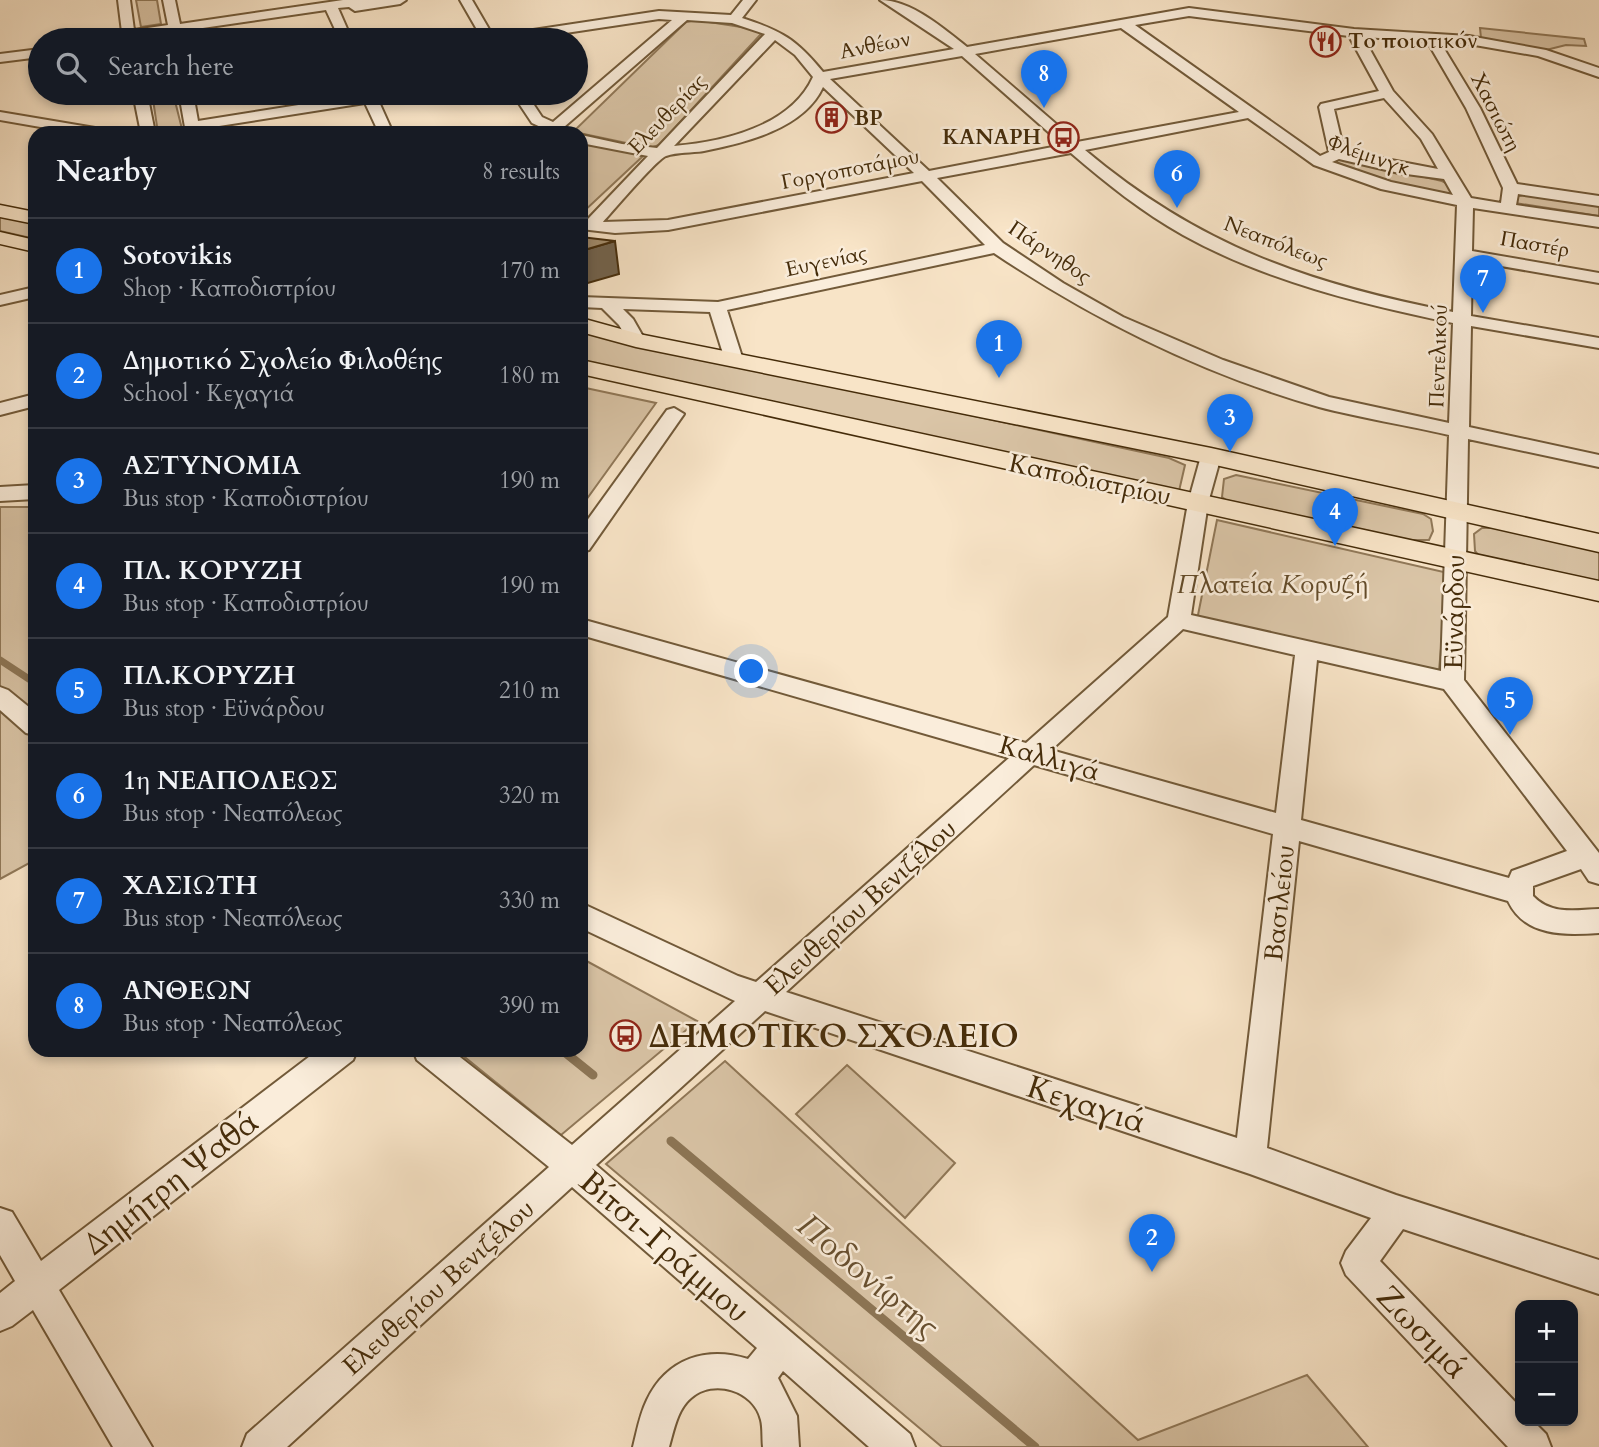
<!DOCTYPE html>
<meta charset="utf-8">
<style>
body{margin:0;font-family:Cardo,serif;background:#20242c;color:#f1f3f6}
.controls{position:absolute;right:21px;bottom:21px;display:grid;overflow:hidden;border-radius:14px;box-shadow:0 4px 10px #0003}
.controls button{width:63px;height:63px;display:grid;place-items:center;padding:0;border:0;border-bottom:2px solid #363941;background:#171b24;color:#f1f3f6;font:35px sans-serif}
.you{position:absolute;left:752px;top:672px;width:24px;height:24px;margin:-18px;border:5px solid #fff;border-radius:50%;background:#1a73e8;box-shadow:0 0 0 10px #1a73e833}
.badge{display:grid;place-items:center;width:46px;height:46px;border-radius:50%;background:#1a73e8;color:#fff;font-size:23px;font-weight:700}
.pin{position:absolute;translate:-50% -58px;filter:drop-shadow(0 2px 4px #0008)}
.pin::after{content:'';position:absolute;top:37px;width:24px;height:21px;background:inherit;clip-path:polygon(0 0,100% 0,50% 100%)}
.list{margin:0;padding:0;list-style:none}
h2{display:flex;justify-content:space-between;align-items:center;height:91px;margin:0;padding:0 28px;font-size:30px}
h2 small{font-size:23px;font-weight:400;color:#9ea1a6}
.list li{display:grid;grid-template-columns:46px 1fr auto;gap:21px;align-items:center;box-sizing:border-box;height:105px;padding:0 28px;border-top:2px solid #363941}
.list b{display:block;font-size:26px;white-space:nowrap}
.list p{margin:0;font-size:23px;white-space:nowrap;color:#9ea1a6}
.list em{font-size:23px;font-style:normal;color:#9ea1a6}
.icon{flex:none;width:38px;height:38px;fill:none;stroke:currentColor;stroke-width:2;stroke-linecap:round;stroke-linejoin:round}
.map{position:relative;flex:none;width:1599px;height:1447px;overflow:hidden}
.search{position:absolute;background:#171b24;box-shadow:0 4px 10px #0003;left:28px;top:28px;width:560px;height:77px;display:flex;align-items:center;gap:18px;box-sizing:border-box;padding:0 24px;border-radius:38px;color:#9ea1a6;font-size:26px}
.panel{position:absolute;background:#171b24;box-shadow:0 4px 10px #0003;left:28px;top:126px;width:560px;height:931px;border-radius:21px}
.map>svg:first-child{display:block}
</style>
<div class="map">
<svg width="1599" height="1447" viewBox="0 0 1599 1447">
<rect width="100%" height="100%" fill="#f8e4c7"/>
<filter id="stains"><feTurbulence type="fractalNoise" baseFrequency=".00286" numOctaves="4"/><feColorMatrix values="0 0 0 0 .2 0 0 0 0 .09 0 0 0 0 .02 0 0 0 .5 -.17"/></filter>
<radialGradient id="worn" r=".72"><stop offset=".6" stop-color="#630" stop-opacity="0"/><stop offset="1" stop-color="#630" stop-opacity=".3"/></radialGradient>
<!-- green -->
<g fill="#dac5a7" stroke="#907858" stroke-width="2">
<polygon points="136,0 157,0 161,24 141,27"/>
<polygon points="696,20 754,29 761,34 659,145 650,148 579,133 576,129 686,22"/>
<polygon points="1480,28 1584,39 1586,46 1566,45 1546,50 1481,38"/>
<polygon points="152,93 173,93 183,133 158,133"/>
<polygon points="581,143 637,153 642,157 581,214"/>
<polygon points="1328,155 1442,181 1448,184 1452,193 1450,194 1386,181 1324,158"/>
<polygon points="1510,191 1599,204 1599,216 1509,202"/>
<polygon points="0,216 35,222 35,239 0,231"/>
<polygon points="581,331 1169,458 1185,465 1179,491 581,361"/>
<polygon points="581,387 656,403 581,507"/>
<polygon points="1236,475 1423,514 1431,519 1433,531 1429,540 1406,540 1226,500 1222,497 1224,479"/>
<polygon points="0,507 35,507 35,860 0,879"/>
<polygon points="1217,520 1448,573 1439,670 1197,620"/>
<polygon points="1482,528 1496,528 1599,551 1599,585 1480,557 1475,551 1474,534"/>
<polygon points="581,958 697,1021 561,1135 456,1050 581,1050"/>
<polygon points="725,1061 1138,1440 1307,1375 1368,1447 942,1447 606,1164"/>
<polygon points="847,1065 955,1163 905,1218 796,1114"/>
</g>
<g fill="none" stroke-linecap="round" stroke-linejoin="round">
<!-- stream-far1 -->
<polyline stroke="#8c7555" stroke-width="7" points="0,660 35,683"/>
<!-- stream -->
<g stroke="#8c7555" stroke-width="9">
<polyline points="562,1050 593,1075"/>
<polyline points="671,1141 1035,1447"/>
</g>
<defs>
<g id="minor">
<polygon points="118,0 130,0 134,30 168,25 163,0 175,0 180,24 343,0 406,0 400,4 355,11 349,7 338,8 352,40 340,40 326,10 182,31 183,40 171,40 169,33 135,38 135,40 88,40 94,36 122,32"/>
<path d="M460,0H472L493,36L659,11L731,15L743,0H756L742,18C782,31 796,39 823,72L954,49L880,0C911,0 943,28 967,47L1189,8L1354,29L1469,36L1546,50L1599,68V77L1538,56L1469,44L1440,42L1480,108L1517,184L1599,196V206L1518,194L1516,205L1599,217V227L1473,208L1472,251L1599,273V283L1472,261L1471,316L1599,338V348L1471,326L1469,427L1599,455V467L1468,439L1464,680L1599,853V884L1589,881L1581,869L1533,886V896C1551,915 1575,910 1599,909V933C1564,935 1525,937 1508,901L1299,841L1267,1148L1396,1195L1599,1260V1294L1403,1229L1380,1261L1520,1407V1421H1533L1546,1434L1551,1447H1508L1346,1275L1341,1263L1346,1251L1371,1218L1250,1174L765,1011L596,1165L910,1434L915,1447H869L783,1371L778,1378L797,1416L799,1447H763C762,1438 763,1428 761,1420C754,1390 713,1378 691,1398C677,1410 674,1430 669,1447H633C637,1431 640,1414 647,1400C667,1358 707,1346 748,1359L757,1348L572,1187L287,1447H242L247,1434L549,1167L417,1060L413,1050H451L572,1145L735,1001L581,928V903L738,976L756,982L1009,758L581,635V619L1026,743L1168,617L1188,503L1201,456L1204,452H1218L1221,456L1208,503L1191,615L1441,671L1449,435C1406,425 1361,418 1319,407C1203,374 1094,320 994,253L727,310L743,360L741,364H727L725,360L710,312L623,309L633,319L645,340L642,344H630L619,325L602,308L581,307V297L718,302L985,245L922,181L668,230L615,233L581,229V219L587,220L648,156L581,143V135L622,144L657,148L765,34L732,23L687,20L564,127L571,133H542L545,129L532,123L512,93H526L542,117L553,122L672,20L659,19L519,40H483ZM1189,16L1349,36L1379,91L1321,104L1319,107L1329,152L1320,156L1135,25ZM1121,28L1239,112L1077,142L975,54ZM1363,37L1427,41L1466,108L1503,188L1501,203L1471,198L1432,134L1393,91ZM775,40L795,55L813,77C791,126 724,142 674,146ZM962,56L1063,145L929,171L830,79ZM823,87L914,173L668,220L603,222C614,210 656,160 666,156C677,152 692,153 704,151C744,143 804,129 823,87ZM1384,98L1421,139L1438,169L1344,151L1334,109ZM1248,118L1314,165L1381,189L1457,205L1453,312C1309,284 1199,246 1085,150ZM1071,153C1106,183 1142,212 1183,235C1266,281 1361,304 1453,323L1449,423L1329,397L1223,360L1123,317L1063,283L1003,243L937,178ZM1339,159L1399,173L1444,179L1453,195L1391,182L1332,162ZM1183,629L1295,655L1276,813L1051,750ZM1317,660L1444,689L1567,851L1512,871L1509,878L1301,820ZM1034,765L1273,834L1237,1138L786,992Z"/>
<polygon points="40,49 40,57 0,62 0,54"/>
<polygon points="133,93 147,93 155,133 141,133"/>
<polygon points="179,93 193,93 198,121 362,95 361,93 375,93 393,133 379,133 365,103 200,129 200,133 186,133"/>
<polygon points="0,112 101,129 108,133 75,133 0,120"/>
<polygon points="35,287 35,297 0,305 0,295"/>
<polygon points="35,394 35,406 0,415 0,403"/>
<polygon points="674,408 684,414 589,550 581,552 581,529 667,410"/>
<polygon points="35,485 35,499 0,501 0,487"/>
<polygon points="0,687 8,690 35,712 35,735 26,733 0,710"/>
<polygon points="318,1050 357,1050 353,1060 59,1290 152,1447 113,1447 33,1310 12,1326 0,1331 0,1293 15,1281 0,1255 0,1208 12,1212 41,1261"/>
</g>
<g id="major">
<polygon points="0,205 35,212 35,224 0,217"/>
<polygon points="0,232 35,240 35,252 0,244"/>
<polygon points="581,318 639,334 1211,448 1599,534 1599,552 1211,464 636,347 581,332"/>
<polygon points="581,360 1599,581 1599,601 581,374"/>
</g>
</defs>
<!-- minor casing -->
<use href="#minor" stroke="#725a39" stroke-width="4"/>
<!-- major casing -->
<use href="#major" stroke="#452c0a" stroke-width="3"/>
<!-- minor -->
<use href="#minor" fill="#faeddb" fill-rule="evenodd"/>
<!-- major -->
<use href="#major" fill="#f8e4c7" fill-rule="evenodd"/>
</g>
<!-- shaded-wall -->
<polygon fill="#71624c" stroke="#452c0a" stroke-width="2" points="615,241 619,274 581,285 581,251"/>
<!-- building -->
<polygon fill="#a28c6c" stroke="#452c0a" stroke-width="2" points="581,237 615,241 581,251"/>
<!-- icons -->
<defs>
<symbol id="restaurant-ring" viewBox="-11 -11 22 22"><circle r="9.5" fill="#faeddb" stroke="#8f2418" stroke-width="1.5"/><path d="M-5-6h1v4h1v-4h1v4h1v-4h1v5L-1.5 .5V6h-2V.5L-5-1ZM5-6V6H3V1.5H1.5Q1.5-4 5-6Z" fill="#8f2418"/></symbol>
<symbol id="building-ring" viewBox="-11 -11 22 22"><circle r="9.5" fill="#faeddb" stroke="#8f2418" stroke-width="1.5"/><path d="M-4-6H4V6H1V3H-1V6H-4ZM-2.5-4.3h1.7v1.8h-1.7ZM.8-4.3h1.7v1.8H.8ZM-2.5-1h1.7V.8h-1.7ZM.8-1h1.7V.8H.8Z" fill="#8f2418"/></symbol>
<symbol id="bus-ring" viewBox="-11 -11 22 22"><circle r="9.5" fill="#faeddb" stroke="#8f2418" stroke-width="1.5"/><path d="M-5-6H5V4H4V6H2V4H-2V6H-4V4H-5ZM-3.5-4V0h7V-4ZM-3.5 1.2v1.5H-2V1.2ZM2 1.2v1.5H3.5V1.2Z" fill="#8f2418"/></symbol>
</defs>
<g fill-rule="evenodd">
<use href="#restaurant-ring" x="1308" y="24" width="35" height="35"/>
<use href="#building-ring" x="814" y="100" width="35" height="35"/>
<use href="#bus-ring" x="1046" y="120" width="35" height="35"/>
<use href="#bus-ring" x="608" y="1018" width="35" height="35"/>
</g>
<g text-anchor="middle" stroke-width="5" stroke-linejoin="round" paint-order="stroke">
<!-- far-poi labels -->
<g font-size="21" font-weight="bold" fill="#452c0a" stroke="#faeddb" text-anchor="start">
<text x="1348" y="48">Το ποιοτικόν</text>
<text x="854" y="125">BP</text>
<text x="1041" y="144" text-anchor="end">ΚΑΝΑΡΗ</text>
</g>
<!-- far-street labels -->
<g font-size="21" fill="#452c0a" stroke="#faeddb">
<text transform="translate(875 45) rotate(-11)" y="7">Ανθέων</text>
<text transform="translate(1496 112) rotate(63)" y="7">Χασιώτη</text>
<text transform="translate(667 114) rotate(-46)" y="7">Ελευθερίας</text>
<text transform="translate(1369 155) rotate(19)" y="7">Φλέμινγκ</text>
<text transform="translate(850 169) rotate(-11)" y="7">Γοργοποτάμου</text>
<text transform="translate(1276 242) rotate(21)" y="7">Νεαπόλεως</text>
<text transform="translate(1535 244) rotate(10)" y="7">Παστέρ</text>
<text transform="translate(1050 252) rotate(34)" y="7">Πάρνηθος</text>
<text transform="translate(826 261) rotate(-12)" y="7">Ευγενίας</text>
<text transform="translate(1438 356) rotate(-88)" y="7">Πεντελικού</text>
</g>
<!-- street labels -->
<g font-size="26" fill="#452c0a" stroke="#faeddb">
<text transform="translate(1090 479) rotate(12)" y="9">Καποδιστρίου</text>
<text transform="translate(1454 612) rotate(-89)" y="9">Εϋνάρδου</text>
<text transform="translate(1050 758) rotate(16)" y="9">Καλλιγά</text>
<text transform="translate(1279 903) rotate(-84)" y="9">Βασιλείου</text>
<text transform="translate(860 907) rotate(-42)" y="9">Ελευθερίου Βενιζέλου</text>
<text transform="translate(438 1287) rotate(-42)" y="9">Ελευθερίου Βενιζέλου</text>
</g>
<!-- park labels -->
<g font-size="26" font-style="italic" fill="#634b29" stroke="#faeddb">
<text x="1273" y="593">Πλατεία Κορυζή</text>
</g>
<!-- near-poi labels -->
<g font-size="32" font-weight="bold" fill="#452c0a" stroke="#faeddb" text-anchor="start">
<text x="649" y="1047">ΔΗΜΟΤΙΚΟ ΣΧΟΛΕΙΟ</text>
</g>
<!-- near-street labels -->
<g font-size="32" fill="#452c0a" stroke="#faeddb">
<text transform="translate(1087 1104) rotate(18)" y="11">Κεχαγιά</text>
<text transform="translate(171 1182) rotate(-38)" y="11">Δημήτρη Ψαθά</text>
<text transform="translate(665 1246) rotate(41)" y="11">Βίτσι-Γράμμου</text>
<text transform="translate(1423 1332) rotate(46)" y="11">Ζωσιμά</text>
</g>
<!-- near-water labels -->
<g font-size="33" font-style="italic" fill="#685030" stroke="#faeddb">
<text transform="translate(869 1275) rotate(40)" y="12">Ποδονίφτης</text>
</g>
</g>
<rect width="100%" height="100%" filter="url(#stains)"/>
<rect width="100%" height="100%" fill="url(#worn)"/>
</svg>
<div class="controls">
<button>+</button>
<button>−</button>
</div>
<div class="you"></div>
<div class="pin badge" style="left:999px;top:378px">1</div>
<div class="pin badge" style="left:1152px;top:1272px">2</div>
<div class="pin badge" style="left:1230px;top:452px">3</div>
<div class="pin badge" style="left:1335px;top:546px">4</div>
<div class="pin badge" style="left:1510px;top:735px">5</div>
<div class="pin badge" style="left:1177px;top:208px">6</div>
<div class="pin badge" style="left:1483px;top:313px">7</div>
<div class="pin badge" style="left:1044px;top:108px">8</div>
<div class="search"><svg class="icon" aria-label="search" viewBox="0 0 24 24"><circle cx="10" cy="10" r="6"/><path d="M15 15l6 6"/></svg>Search here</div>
<section class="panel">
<h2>Nearby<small>8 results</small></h2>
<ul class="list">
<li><span class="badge">1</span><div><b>Sotovikis</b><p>Shop · Καποδιστρίου</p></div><em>170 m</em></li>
<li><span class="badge">2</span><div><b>Δημοτικό Σχολείο Φιλοθέης</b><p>School · Κεχαγιά</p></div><em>180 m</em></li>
<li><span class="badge">3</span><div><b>ΑΣΤΥΝΟΜΙΑ</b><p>Bus stop · Καποδιστρίου</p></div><em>190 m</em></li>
<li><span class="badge">4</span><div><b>ΠΛ. ΚΟΡΥΖΗ</b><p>Bus stop · Καποδιστρίου</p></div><em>190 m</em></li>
<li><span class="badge">5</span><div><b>ΠΛ.ΚΟΡΥΖΗ</b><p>Bus stop · Εϋνάρδου</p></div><em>210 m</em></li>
<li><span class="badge">6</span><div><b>1η ΝΕΑΠΟΛΕΩΣ</b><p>Bus stop · Νεαπόλεως</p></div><em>320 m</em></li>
<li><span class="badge">7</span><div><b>ΧΑΣΙΩΤΗ</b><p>Bus stop · Νεαπόλεως</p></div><em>330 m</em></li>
<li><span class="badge">8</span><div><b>ΑΝΘΕΩΝ</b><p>Bus stop · Νεαπόλεως</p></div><em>390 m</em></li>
</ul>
</section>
</div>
